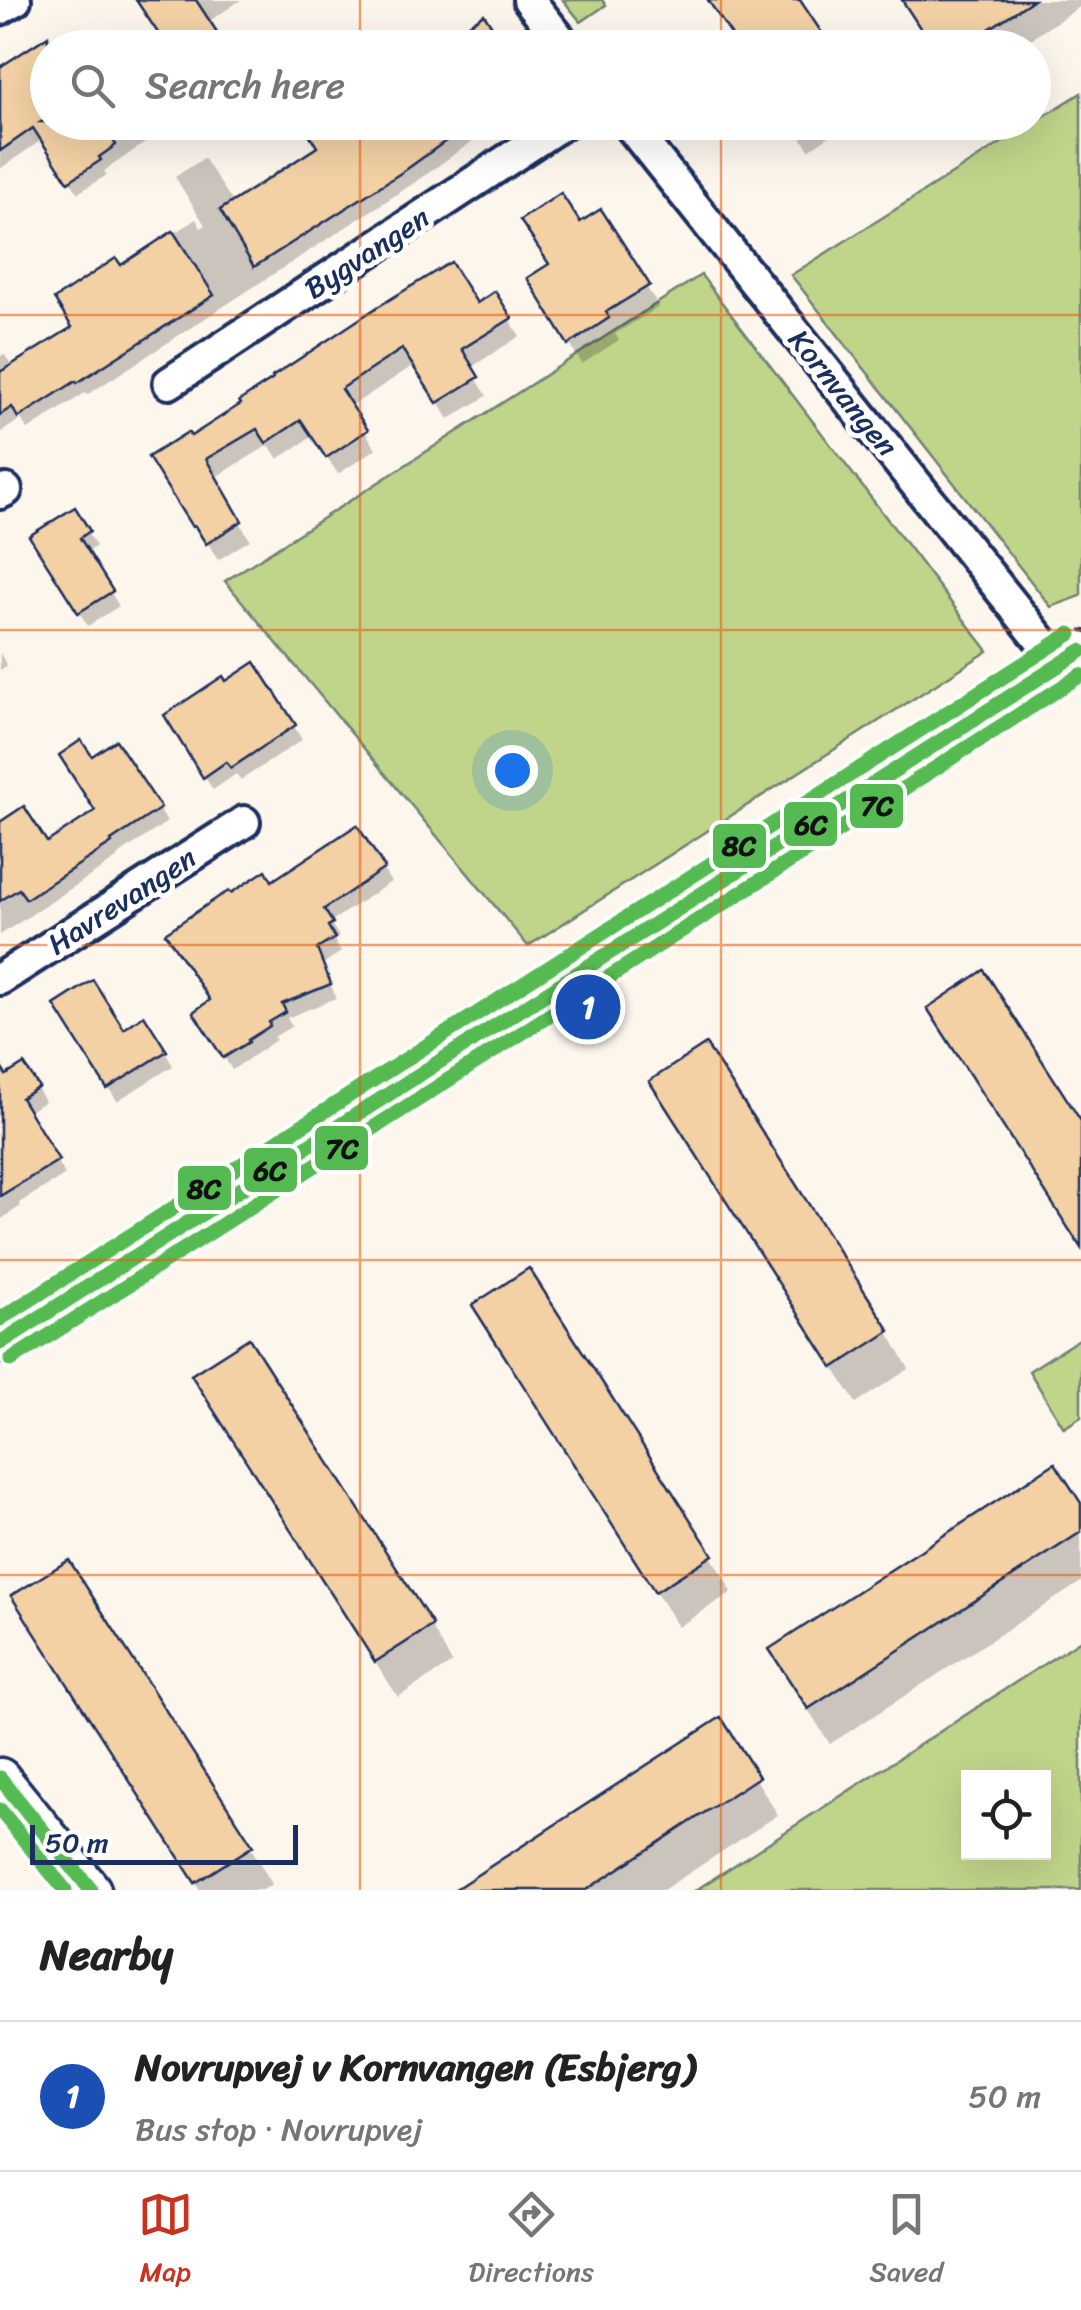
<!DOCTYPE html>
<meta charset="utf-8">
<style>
body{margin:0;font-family:Sriracha,sans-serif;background:#f6f6f6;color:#222}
.controls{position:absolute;right:30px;bottom:30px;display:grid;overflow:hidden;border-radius:0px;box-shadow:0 10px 40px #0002}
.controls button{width:90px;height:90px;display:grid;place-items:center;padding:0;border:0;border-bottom:2px solid #e0e0e0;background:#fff;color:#222;font:50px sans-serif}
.scale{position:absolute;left:30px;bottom:25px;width:268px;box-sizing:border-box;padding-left:10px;border:5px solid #1b2f5e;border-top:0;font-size:28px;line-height:35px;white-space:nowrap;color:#1b2f5e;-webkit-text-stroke:8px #fff;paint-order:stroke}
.you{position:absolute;left:512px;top:770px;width:35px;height:35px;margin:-25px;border:8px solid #fff;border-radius:50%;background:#1a73e8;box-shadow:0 0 0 15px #1a73e833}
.badge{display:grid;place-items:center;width:65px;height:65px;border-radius:50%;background:#c8321e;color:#fff;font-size:32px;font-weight:700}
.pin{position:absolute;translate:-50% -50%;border:5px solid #fff;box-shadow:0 2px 10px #0006}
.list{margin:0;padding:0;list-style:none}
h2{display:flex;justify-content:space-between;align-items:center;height:130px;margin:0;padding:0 40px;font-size:42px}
h2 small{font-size:32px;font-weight:400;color:#767676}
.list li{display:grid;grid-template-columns:65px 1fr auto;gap:30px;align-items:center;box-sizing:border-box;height:150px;padding:0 40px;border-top:2px solid #e0e0e0}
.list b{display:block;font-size:38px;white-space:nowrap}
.list p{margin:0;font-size:32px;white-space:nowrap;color:#767676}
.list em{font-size:32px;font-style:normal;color:#767676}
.icon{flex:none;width:55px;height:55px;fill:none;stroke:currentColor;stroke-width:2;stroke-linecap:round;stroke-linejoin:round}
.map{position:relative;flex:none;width:1081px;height:1890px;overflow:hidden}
.search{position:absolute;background:#fff;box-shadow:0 10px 40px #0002;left:30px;right:30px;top:30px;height:110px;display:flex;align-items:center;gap:25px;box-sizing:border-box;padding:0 35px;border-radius:55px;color:#767676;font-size:38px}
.sheet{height:280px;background:#fff}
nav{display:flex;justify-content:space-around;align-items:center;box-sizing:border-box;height:140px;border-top:2px solid #e0e0e0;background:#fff;font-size:28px;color:#767676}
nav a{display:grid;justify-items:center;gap:5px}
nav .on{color:#c8321e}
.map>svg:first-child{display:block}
</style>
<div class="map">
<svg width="1081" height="1890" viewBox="0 0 1081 1890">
<rect width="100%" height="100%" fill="#fdf6ed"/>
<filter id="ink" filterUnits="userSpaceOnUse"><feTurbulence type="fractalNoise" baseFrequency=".01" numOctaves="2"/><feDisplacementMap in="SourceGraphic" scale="20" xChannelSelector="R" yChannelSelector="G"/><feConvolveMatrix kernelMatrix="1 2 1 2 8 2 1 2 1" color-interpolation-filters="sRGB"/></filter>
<g filter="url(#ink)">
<!-- green -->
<g fill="#c0d48a" stroke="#6e8274" stroke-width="2.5" fill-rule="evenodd">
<polygon points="563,0 602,0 606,5 581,22"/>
<polygon points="1081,93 1081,596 1051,607 791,275"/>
<polygon points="701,275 988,651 528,946 225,581"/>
<polygon points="1081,1338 1081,1417 1064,1428 1029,1371"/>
<path d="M1081,1640V1890H696ZM968,1778H1044V1852H968Z"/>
</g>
<!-- shadow -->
<g fill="#0003">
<polygon points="138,0 241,0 208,22 222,48 169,48"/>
<polygon points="903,0 1081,0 1081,6 1017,48 934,48"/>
<polygon points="51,37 58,48 48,48 48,122 189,122 175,132 171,125 104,171 107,175 78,193 43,139 0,169 0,119 13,61"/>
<polygon points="385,122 505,122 500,126 498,123 414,183 87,395 85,393 28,430 21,419 0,433 0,357 4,354 13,367 75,329 120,269 196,219 201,228 205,225 175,177 204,158 234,204"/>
<polygon points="791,122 850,122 809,150"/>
<polygon points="600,212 659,307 615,334 619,340 582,364 530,279 552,266 579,226"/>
<polygon points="494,295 520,336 470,368 487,396 449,419 414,365 350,407 376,449 338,474 313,436 278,459 269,445 214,478 250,540 218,560 207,542 204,543 161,475 190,440 476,306"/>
<polygon points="74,511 96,546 86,553 119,606 88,626 40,551"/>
<polygon points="0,653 7,666 0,670"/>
<polygon points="294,726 302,740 241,780 236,774 213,790 175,730"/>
<polygon points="91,760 159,809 167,822 117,856 118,858 0,935 0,825 46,845 98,812"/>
<polygon points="356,829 391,882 330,922 339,937 334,940 341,952 323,964 336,998 287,1018 292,1026 274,1037 276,1040 232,1070 196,1012 213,1002 272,885"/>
<polygon points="65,1020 123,1032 165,1052 173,1066 117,1101"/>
<polygon points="0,1076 37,1088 45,1101 27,1113 65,1175 19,1203 21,1206 0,1220"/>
<polygon points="652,1082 888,1332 909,1369 856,1403"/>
<polygon points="475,1306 711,1556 732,1592 678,1627"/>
<polygon points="216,1413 431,1626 452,1663 398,1697"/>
<polygon points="1081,1507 1081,1582 830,1744 793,1686"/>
<polygon points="69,1563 251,1848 272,1884 263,1890 200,1890 36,1634"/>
<polygon points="720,1721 778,1815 663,1890 459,1890"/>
</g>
<!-- building -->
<g fill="#f4d1a5" stroke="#1b2f5e" stroke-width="2.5">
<polygon points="136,0 196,0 217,32 193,48 168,48"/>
<polygon points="708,0 800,0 832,48 740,48"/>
<polygon points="902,0 1033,0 960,48 933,48"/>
<polygon points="484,14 506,48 433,48"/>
<polygon points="48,36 48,118 41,122 102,122 116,145 99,157 101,160 68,182 33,128 0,151 0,67"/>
<polygon points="302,122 472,122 407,169 254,267 220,210 317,147"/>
<polygon points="561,193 580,222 601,209 650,285 606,312 609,318 568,345 527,278 549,264 520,220"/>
<polygon points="173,231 214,295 77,383 76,381 18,418 12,407 0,415 0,372 72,327 54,299 116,258 121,265"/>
<polygon points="451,262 477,303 495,291 512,318 462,349 479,377 437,403 402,349 341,389 368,430 326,458 301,420 266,443 257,429 206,459 242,521 206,544 195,526 192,527 148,457 188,432 191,436 241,404 239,401 273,379 272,377 376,308"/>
<polygon points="75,507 90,531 80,538 113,591 78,613 29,536"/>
<polygon points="255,662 296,725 231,768 226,762 203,778 164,715 223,676 226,681"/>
<polygon points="81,740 92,756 116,740 161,808 111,841 112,843 26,899 19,889 0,901 0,822 24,806 47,842 95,811 59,755"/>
<polygon points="357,825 385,868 324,909 333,923 328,926 335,938 317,949 331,984 282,1004 286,1012 269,1022 270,1026 248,1040 249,1042 223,1058 193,1012 210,1000 165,933 220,896 229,891 231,893 266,870 272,881"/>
<polygon points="984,970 1081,1121 1081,1248 927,1008"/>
<polygon points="93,980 124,1029 144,1015 167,1051 107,1089 54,1005"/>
<polygon points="706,1044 890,1331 833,1368 649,1081"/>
<polygon points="24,1064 39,1087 21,1098 59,1160 0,1196 0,1066 6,1075"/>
<polygon points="529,1268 713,1555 655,1592 472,1305"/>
<polygon points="249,1338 433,1625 375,1662 191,1375"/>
<polygon points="1055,1463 1081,1503 1081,1532 808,1709 769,1649"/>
<polygon points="69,1560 253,1846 195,1883 11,1596"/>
<polygon points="721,1717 759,1777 586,1890 454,1890"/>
</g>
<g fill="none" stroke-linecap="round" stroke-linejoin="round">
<defs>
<g id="minor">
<polyline points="529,0 567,48"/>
<polyline points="0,9 15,0"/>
<polyline points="627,122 1059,663"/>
<polyline points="169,383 565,122"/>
<polyline points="0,493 6,490"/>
<polyline points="0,979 244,822"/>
</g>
<g id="tertiary">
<polyline points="0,1343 1081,651"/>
<polyline points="0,1778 91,1890"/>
</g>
</defs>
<!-- minor casing -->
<use href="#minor" stroke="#1b2f5e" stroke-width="38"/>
<!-- tertiary casing -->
<use href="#tertiary" stroke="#1b2f5e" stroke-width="45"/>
<!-- minor -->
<use href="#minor" stroke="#fff" stroke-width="30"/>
<!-- tertiary -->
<use href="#tertiary" stroke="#fff" stroke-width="38"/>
<defs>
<g id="bus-1">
<polyline points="0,1343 1081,651"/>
<polyline points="0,1778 91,1890"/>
</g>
<g id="bus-2">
<polyline points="11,1360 1081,675"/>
<polyline points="0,1810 65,1890"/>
</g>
<polyline id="bus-3" points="0,1319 1070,634"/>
</defs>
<!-- bus-1 casing -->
<use href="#bus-1" stroke="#fff" stroke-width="22"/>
<!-- bus-2 casing -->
<use href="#bus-2" stroke="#fff" stroke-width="22"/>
<!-- bus-3 casing -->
<use href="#bus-3" stroke="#fff" stroke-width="22"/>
<!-- bus-1 -->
<use href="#bus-1" stroke="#54ba51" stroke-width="15"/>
<!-- bus-2 -->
<use href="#bus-2" stroke="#54ba51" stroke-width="15"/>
<!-- bus-3 -->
<use href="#bus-3" stroke="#54ba51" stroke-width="15"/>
</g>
</g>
<!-- grid -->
<path fill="none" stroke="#e8590c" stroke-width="2.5" stroke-opacity="0.55" d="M360,0V48M721,0V48M360,122V1890M721,122V1890M0,315H1081M0,630H1081M0,945H1081M0,1260H1081M0,1575H1081"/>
<g text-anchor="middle" stroke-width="10" stroke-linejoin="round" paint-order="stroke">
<!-- street labels -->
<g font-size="30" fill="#1b2f5e" stroke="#fff">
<text transform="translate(367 253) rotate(-33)" y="10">Bygvangen</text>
<text transform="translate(843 393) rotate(51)" y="10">Kornvangen</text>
<text transform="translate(122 901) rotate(-33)" y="10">Havrevangen</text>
</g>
</g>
<g stroke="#fff" stroke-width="4">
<rect x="848" y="782" width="57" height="48" rx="10" fill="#54ba51"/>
<rect x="782" y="800" width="57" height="48" rx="10" fill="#54ba51"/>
<rect x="711" y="822" width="57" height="48" rx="10" fill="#54ba51"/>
<rect x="313" y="1124" width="57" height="48" rx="10" fill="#54ba51"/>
<rect x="242" y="1146" width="57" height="48" rx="10" fill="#54ba51"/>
<rect x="176" y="1164" width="57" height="48" rx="10" fill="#54ba51"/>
</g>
<g font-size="28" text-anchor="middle" font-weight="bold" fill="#111">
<text x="877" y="815">7C</text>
<text x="811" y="834">6C</text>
<text x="739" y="855">8C</text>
<text x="342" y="1158">7C</text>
<text x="270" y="1180">6C</text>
<text x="204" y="1198">8C</text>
</g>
</svg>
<div class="controls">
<button><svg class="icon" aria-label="locate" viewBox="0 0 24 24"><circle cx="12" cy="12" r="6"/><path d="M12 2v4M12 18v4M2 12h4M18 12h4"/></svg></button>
</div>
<div class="scale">50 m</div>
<div class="you"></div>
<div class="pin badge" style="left:588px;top:1007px;background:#1a4fb4">1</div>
<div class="search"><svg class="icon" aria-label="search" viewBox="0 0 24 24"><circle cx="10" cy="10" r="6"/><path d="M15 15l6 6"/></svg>Search here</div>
</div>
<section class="sheet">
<h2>Nearby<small></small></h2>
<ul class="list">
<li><span class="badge" style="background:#1a4fb4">1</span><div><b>Novrupvej v Kornvangen (Esbjerg)</b><p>Bus stop · Novrupvej</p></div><em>50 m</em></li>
</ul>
</section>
<nav>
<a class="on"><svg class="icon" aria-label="map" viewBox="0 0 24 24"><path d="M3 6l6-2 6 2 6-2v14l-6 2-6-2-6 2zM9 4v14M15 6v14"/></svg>Map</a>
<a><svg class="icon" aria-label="directions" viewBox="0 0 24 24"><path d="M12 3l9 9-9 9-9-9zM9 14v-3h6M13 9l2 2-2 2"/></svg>Directions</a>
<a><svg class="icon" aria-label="saved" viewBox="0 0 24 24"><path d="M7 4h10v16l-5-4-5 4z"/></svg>Saved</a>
</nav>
